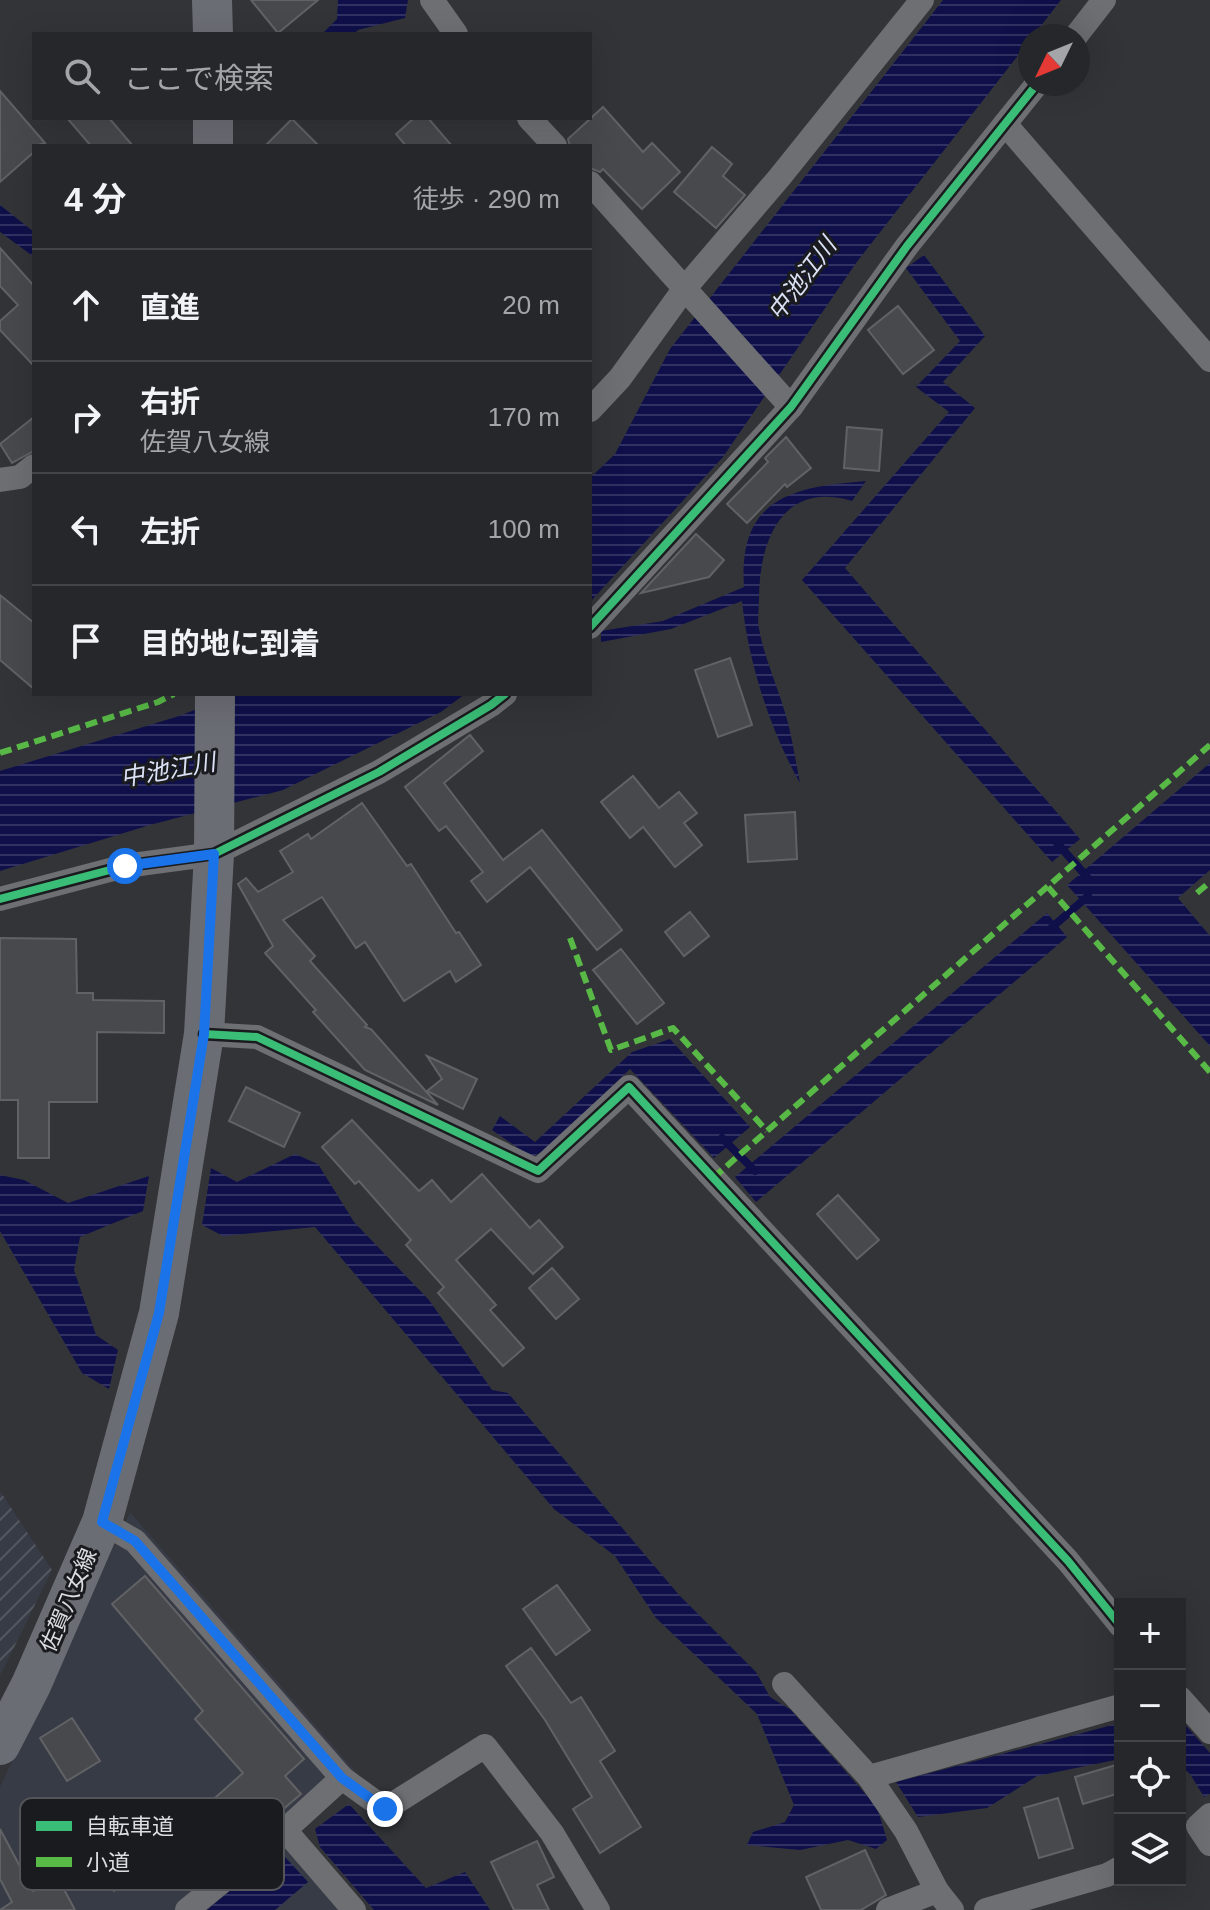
<!DOCTYPE html>
<html lang="ja">
<meta charset="utf-8">
<style>
body{margin:0;font-family:Arial,"Noto Sans JP",sans-serif;background:#323336;color:#f1f3f6}
.controls{position:absolute;right:24px;bottom:24px;display:grid;overflow:hidden;border-radius:0px;box-shadow:0 8px 32px #0002}
.controls button{width:72px;height:72px;display:grid;place-items:center;padding:0;border:0;border-bottom:2px solid #424447;background:#26272a;color:#f1f3f6;font:40px sans-serif}
.compass{position:absolute;left:1018px;top:24px;width:72px;height:72px;border-radius:50%;background:#26272a;box-shadow:0 8px 32px #0002;rotate:227deg}
.stop{position:absolute;width:24px;height:24px;margin:-18px;border:6px solid #1a73e8;border-radius:50%;background:#fff}
.stop.end{background:#1a73e8;border-color:#fff;box-shadow:0 2px 8px #0008}
.list{margin:0;padding:0;list-style:none}
h2{display:flex;justify-content:space-between;align-items:center;height:104px;margin:0;padding:0 32px;font-size:34px}
h2 small{font-size:26px;font-weight:400;color:#a4a5a8}
.list li{display:grid;grid-template-columns:52px 1fr auto;gap:24px;align-items:center;box-sizing:border-box;height:112px;padding:0 32px;border-top:2px solid #424447}
.list b{display:block;font-size:30px;white-space:nowrap}
.list p{margin:0;font-size:26px;white-space:nowrap;color:#a4a5a8}
.list em{font-size:26px;font-style:normal;color:#a4a5a8}
.icon{flex:none;width:44px;height:44px;fill:none;stroke:currentColor;stroke-width:2;stroke-linecap:round;stroke-linejoin:round}
.map{position:relative;flex:none;width:1210px;height:1910px;overflow:hidden}
.search{position:absolute;background:#26272a;box-shadow:0 8px 32px #0002;left:32px;top:32px;width:560px;height:88px;display:flex;align-items:center;gap:20px;box-sizing:border-box;padding:0 28px;border-radius:0px;color:#a4a5a8;font-size:30px}
.panel{position:absolute;background:#26272a;box-shadow:0 8px 32px #0002;left:32px;top:144px;width:560px;height:552px;border-radius:0px}
.map>svg:first-child{display:block}
</style>
<div class="map">
<svg width="1210" height="1910" viewBox="0 0 1210 1910">
<defs>
<pattern id="industrial-furrows" width="10" height="10" patternUnits="userSpaceOnUse" patternTransform="scale(2)"><rect width="10" height="10" fill="#373b46"/><path d="M-1 1l2-2M0 10L10 0M9 11l2-2" fill="none" stroke="#535760"/></pattern>
<pattern id="water-rules" width="6" height="5" patternUnits="userSpaceOnUse" patternTransform="scale(2)"><rect width="6" height="5" fill="#0f1049"/><path d="M0 2.5h6" fill="none" stroke="#313263"/></pattern>
</defs>
<rect width="100%" height="100%" fill="#333438"/>
<!-- built -->
<polygon fill="#373b46" points="130,1512 360,1777 300,1831 367,1910 0,1910 0,1787"/>
<!-- industrial -->
<polygon fill="url(#industrial-furrows)" points="0,1491 52,1570 0,1676"/>
<!-- water -->
<g fill="url(#water-rules)">
<polygon points="338,0 408,0 405,18 358,30 354,34 322,34 337,19"/>
<polygon points="943,0 1061,0 1033,36 1030,36 1030,40 856,263 723,457 590,602 590,478 615,454 670,349"/>
<polygon points="0,205 34,232 34,257 0,232"/>
<polygon points="924,255 985,336 943,382 975,408 845,568 1080,839 1052,862 802,580 949,412 916,387 960,341 906,268"/>
<path d="M866,481L852,501C782,480 759,541 759,599C759,609 757,620 759,629C765,661 780,692 788,723C793,743 796,763 800,783C770,730 748,661 742,601L671,629L601,642V631L663,621L744,587C738,498 792,487 866,481Z"/>
<polygon points="235,694 465,694 441,712 283,790 150,825 0,871 0,771 179,716"/>
<polygon points="1210,763 1210,870 1178,898 1210,936 1210,1046 1067,885"/>
<polygon points="1047,913 1067,937 756,1202 735,1177"/>
<polygon points="670,1039 750,1127 714,1158 630,1069 544,1151 531,1157 492,1130 500,1116 535,1142 632,1052"/>
<polygon points="295,1154 318,1164 354,1222 429,1300 492,1390 508,1393 679,1595 756,1672 770,1697 791,1710 877,1807 887,1840 876,1849 848,1840 800,1850 747,1845 753,1832 785,1822 794,1805 757,1714 656,1618 615,1556 554,1509 315,1227 223,1236 202,1225 211,1168 237,1182"/>
<polygon points="0,1175 24,1180 68,1203 149,1176 143,1211 80,1237 74,1270 96,1335 118,1350 109,1389 82,1373 0,1231"/>
<polygon points="1180,1719 1210,1753 1210,1794 1204,1797 1190,1774 1180,1765"/>
<polygon points="1120,1723 1120,1759 1037,1776 987,1808 918,1817 896,1782"/>
<polygon points="349,1804 426,1888 465,1872 490,1910 374,1910 320,1847 315,1829"/>
<polygon points="285,1857 308,1882 275,1910 207,1910 269,1858"/>
</g>
<g fill="none" stroke-linecap="round" stroke-linejoin="round">
<!-- stream -->
<g stroke="#0f1049" stroke-width="8">
<polyline points="1057,843 1088,878"/>
<polyline points="1050,929 1088,896"/>
<polyline points="722,1138 755,1171"/>
</g>
</g>
<!-- building -->
<g fill="#48494c" stroke="#616265" stroke-width="2">
<polygon points="251,0 318,0 278,33"/>
<polygon points="0,91 45,143 34,146 34,152 0,182"/>
<polygon points="603,107 643,152 652,143 680,172 642,209 603,169 600,172 590,168 590,146 570,146 568,139"/>
<polygon points="67,118 109,118 133,146 91,146"/>
<polygon points="414,118 428,118 452,146 406,146 396,134"/>
<polygon points="292,119 319,146 265,146"/>
<polygon points="712,147 732,164 723,176 745,195 716,228 674,192"/>
<polygon points="0,248 34,286 34,366 0,330 0,321 18,305 0,286"/>
<polygon points="898,306 934,350 903,374 868,330"/>
<polygon points="34,417 34,451 12,463 0,444"/>
<polygon points="847,427 882,430 879,471 844,468"/>
<polygon points="786,437 811,468 787,487 785,484 747,523 727,504 768,462 765,458"/>
<polygon points="696,534 724,560 709,577 641,593"/>
<polygon points="0,595 34,623 34,689 0,660"/>
<polygon points="730,658 752,725 718,737 695,670"/>
<polygon points="470,735 483,751 444,783 503,860 542,830 622,930 597,950 530,867 487,902 471,881 483,872 446,826 439,831 405,787"/>
<polygon points="633,776 659,808 679,792 697,813 684,823 702,845 675,867 643,827 630,838 601,802"/>
<polygon points="362,803 407,866 411,864 456,933 459,932 481,965 456,982 450,971 404,1001 365,942 356,948 322,897 283,920 315,956 310,961 367,1025 365,1027 371,1029 438,1105 365,1070 313,1012 316,1010 265,953 273,946 238,884 246,878 258,892 293,872 280,851 308,834 311,839"/>
<polygon points="795,812 797,859 748,862 745,815"/>
<polygon points="690,912 709,936 684,956 665,932"/>
<polygon points="0,938 76,939 77,993 93,993 93,1000 164,1001 164,1033 97,1032 97,1102 49,1102 49,1158 18,1158 18,1100 0,1100"/>
<polygon points="621,949 664,1003 637,1024 593,970"/>
<polygon points="427,1056 477,1079 463,1109 427,1091 442,1079"/>
<polygon points="246,1087 300,1113 284,1147 229,1121"/>
<polygon points="352,1120 419,1191 432,1180 451,1202 482,1174 530,1228 539,1220 563,1247 533,1274 491,1229 456,1260 496,1305 490,1310 524,1348 503,1366 438,1293 444,1287 406,1245 411,1240 359,1181 355,1184 322,1147"/>
<polygon points="838,1195 879,1240 857,1259 817,1214"/>
<polygon points="552,1268 579,1299 556,1319 529,1288"/>
<polygon points="145,1576 304,1759 285,1776 301,1794 216,1867 198,1847 114,1891 87,1839 154,1805 171,1837 243,1773 195,1719 203,1711 112,1604"/>
<polygon points="557,1585 590,1630 556,1655 523,1609"/>
<polygon points="531,1648 571,1703 581,1697 615,1751 600,1761 641,1827 600,1853 573,1809 592,1797 545,1720 506,1666"/>
<polygon points="72,1718 100,1761 67,1781 40,1738"/>
<polygon points="1116,1765 1120,1779 1120,1793 1083,1804 1075,1777"/>
<polygon points="1058,1798 1073,1848 1039,1858 1024,1808"/>
<polygon points="0,1829 33,1891 58,1878 75,1910 0,1910 12,1902 0,1879"/>
<polygon points="537,1841 554,1877 537,1885 549,1910 514,1910 491,1862"/>
<polygon points="865,1850 886,1895 861,1910 821,1910 806,1877"/>
</g>
<g fill="none" stroke-linecap="round" stroke-linejoin="round">
<!-- street -->
<g stroke="#6e6f72" stroke-width="24">
<polyline points="432,0 456,34"/>
<polyline points="1076,36 1104,0"/>
<polyline points="529,118 555,146"/>
<polyline points="1005,124 1210,360"/>
<polyline points="590,183 791,407"/>
<polyline points="590,410 620,378 685,288 779,178 922,0"/>
<polyline points="0,480 20,477 34,466"/>
<polyline points="590,627 791,407 907,246 1037,84"/>
<polyline points="0,899 125,866 214,854 379,772 491,705 505,694"/>
<polyline points="204,1034 257,1037 538,1171 629,1087 1068,1561 1120,1625"/>
<polyline points="102,1522 135,1541 342,1778 285,1830 354,1910"/>
<polyline points="784,1684 869,1777 906,1831 937,1891"/>
<polyline points="1180,1698 1210,1732"/>
<polyline points="869,1777 1120,1706"/>
<polyline points="342,1778 385,1809 485,1746 552,1833 598,1910"/>
<polyline points="1210,1815 1198,1826 1210,1844"/>
<polyline points="187,1910 285,1830"/>
<polyline points="888,1910 937,1891 952,1910"/>
<polyline points="986,1910 1107,1875 1120,1868"/>
</g>
<!-- primary -->
<g stroke="#6b6d74" stroke-width="40">
<polyline points="212,0 213,34"/>
<polyline points="213,146 213,118"/>
<polyline points="0,1745 31,1685 102,1522 159,1313 204,1034 214,854 215,694"/>
</g>
<!-- quiet -->
<g stroke="#58b947" stroke-width="6" stroke-dasharray="12 6" stroke-linecap="butt">
<polyline points="0,753 158,702 174,694"/>
<polyline points="1048,887 1210,1072"/>
<polyline points="1197,893 1210,882"/>
<polyline points="570,938 611,1050 673,1028 767,1131"/>
<polyline points="713,1178 1210,745"/>
</g>
<defs>
<g id="cycleway">
<polyline points="590,627 791,407 907,246 1037,84"/>
<polyline points="0,899 125,866 214,854 379,772 491,705 505,694"/>
<polyline points="204,1034 257,1037 538,1171 629,1087 1068,1561 1120,1625"/>
</g>
</defs>
<!-- cycleway casing -->
<use href="#cycleway" stroke="#1a1b1e" stroke-width="13"/>
<!-- cycleway -->
<use href="#cycleway" stroke="#3abd76" stroke-width="8"/>
</g>
<g fill="none" stroke-linecap="round" stroke-linejoin="round">
<!-- route -->
<polyline stroke="#1a73e8" stroke-width="10" points="125,866 214,854 204,1034 159,1313 102,1522 135,1541 342,1778 385,1809"/>
</g>
<g text-anchor="middle" stroke-width="6" stroke-linejoin="round" paint-order="stroke">
<!-- street labels -->
<g font-size="22" fill="#dcdde2" stroke="#1a1b1e">
<text transform="translate(68 1600) rotate(-67)" y="8">佐賀八女線</text>
</g>
<!-- water labels -->
<g font-size="24" font-style="italic" fill="#dbe2f6" stroke="#1a1b1e">
<text transform="translate(802 279) rotate(-53)" y="8">中池江川</text>
<text transform="translate(168 770) rotate(-10)" y="8">中池江川</text>
</g>
</g>
<!-- legend -->
<rect x="20" y="1798" width="264" height="92" rx="12" fill="#1a1b1e" stroke="#545559" stroke-width="2"/>
<rect x="36" y="1821" width="36" height="10" fill="#3abd76"/>
<rect x="36" y="1857" width="36" height="10" fill="#58b947"/>
<g font-size="22" fill="#dcdde2">
<text x="86" y="1834">自転車道</text>
<text x="86" y="1870">小道</text>
</g>
</svg>
<div class="controls">
<button>+</button>
<button>−</button>
<button><svg class="icon" aria-label="locate" viewBox="0 0 24 24"><circle cx="12" cy="12" r="6"/><path d="M12 2v4M12 18v4M2 12h4M18 12h4"/></svg></button>
<button><svg class="icon" aria-label="layers" viewBox="0 0 24 24"><path d="M12 4l9 5-9 5-9-5zM3 14l9 5 9-5"/></svg></button>
</div>
<svg class="compass" viewBox="-18 -18 36 36"><path d="M0-13l5 13h-10z" fill="#e53935"/><path d="M0 13l5-13h-10z" fill="#a4a5a8"/></svg>
<div class="stop" style="left:125px;top:866px"></div>
<div class="stop end" style="left:385px;top:1809px"></div>
<div class="search"><svg class="icon" aria-label="search" viewBox="0 0 24 24"><circle cx="10" cy="10" r="6"/><path d="M15 15l6 6"/></svg>ここで検索</div>
<section class="panel">
<h2>4 分<small>徒歩 · 290 m</small></h2>
<ul class="list">
<li><svg class="icon" aria-label="ahead" viewBox="0 0 24 24"><path d="M12 20V5M6 11l6-6 6 6"/></svg><div><b>直進</b></div><em>20 m</em></li>
<li><svg class="icon" aria-label="right" viewBox="0 0 24 24"><path d="M7 20v-9h11M14 6l5 5-5 5"/></svg><div><b>右折</b><p>佐賀八女線</p></div><em>170 m</em></li>
<li><svg class="icon" aria-label="left" viewBox="0 0 24 24"><path d="M17 20v-9H6M10 6l-5 5 5 5"/></svg><div><b>左折</b></div><em>100 m</em></li>
<li><svg class="icon" aria-label="arrive" viewBox="0 0 24 24"><path d="M6 21V4h12l-3 4 3 4H6"/></svg><div><b>目的地に到着</b></div></li>
</ul>
</section>
</div>
